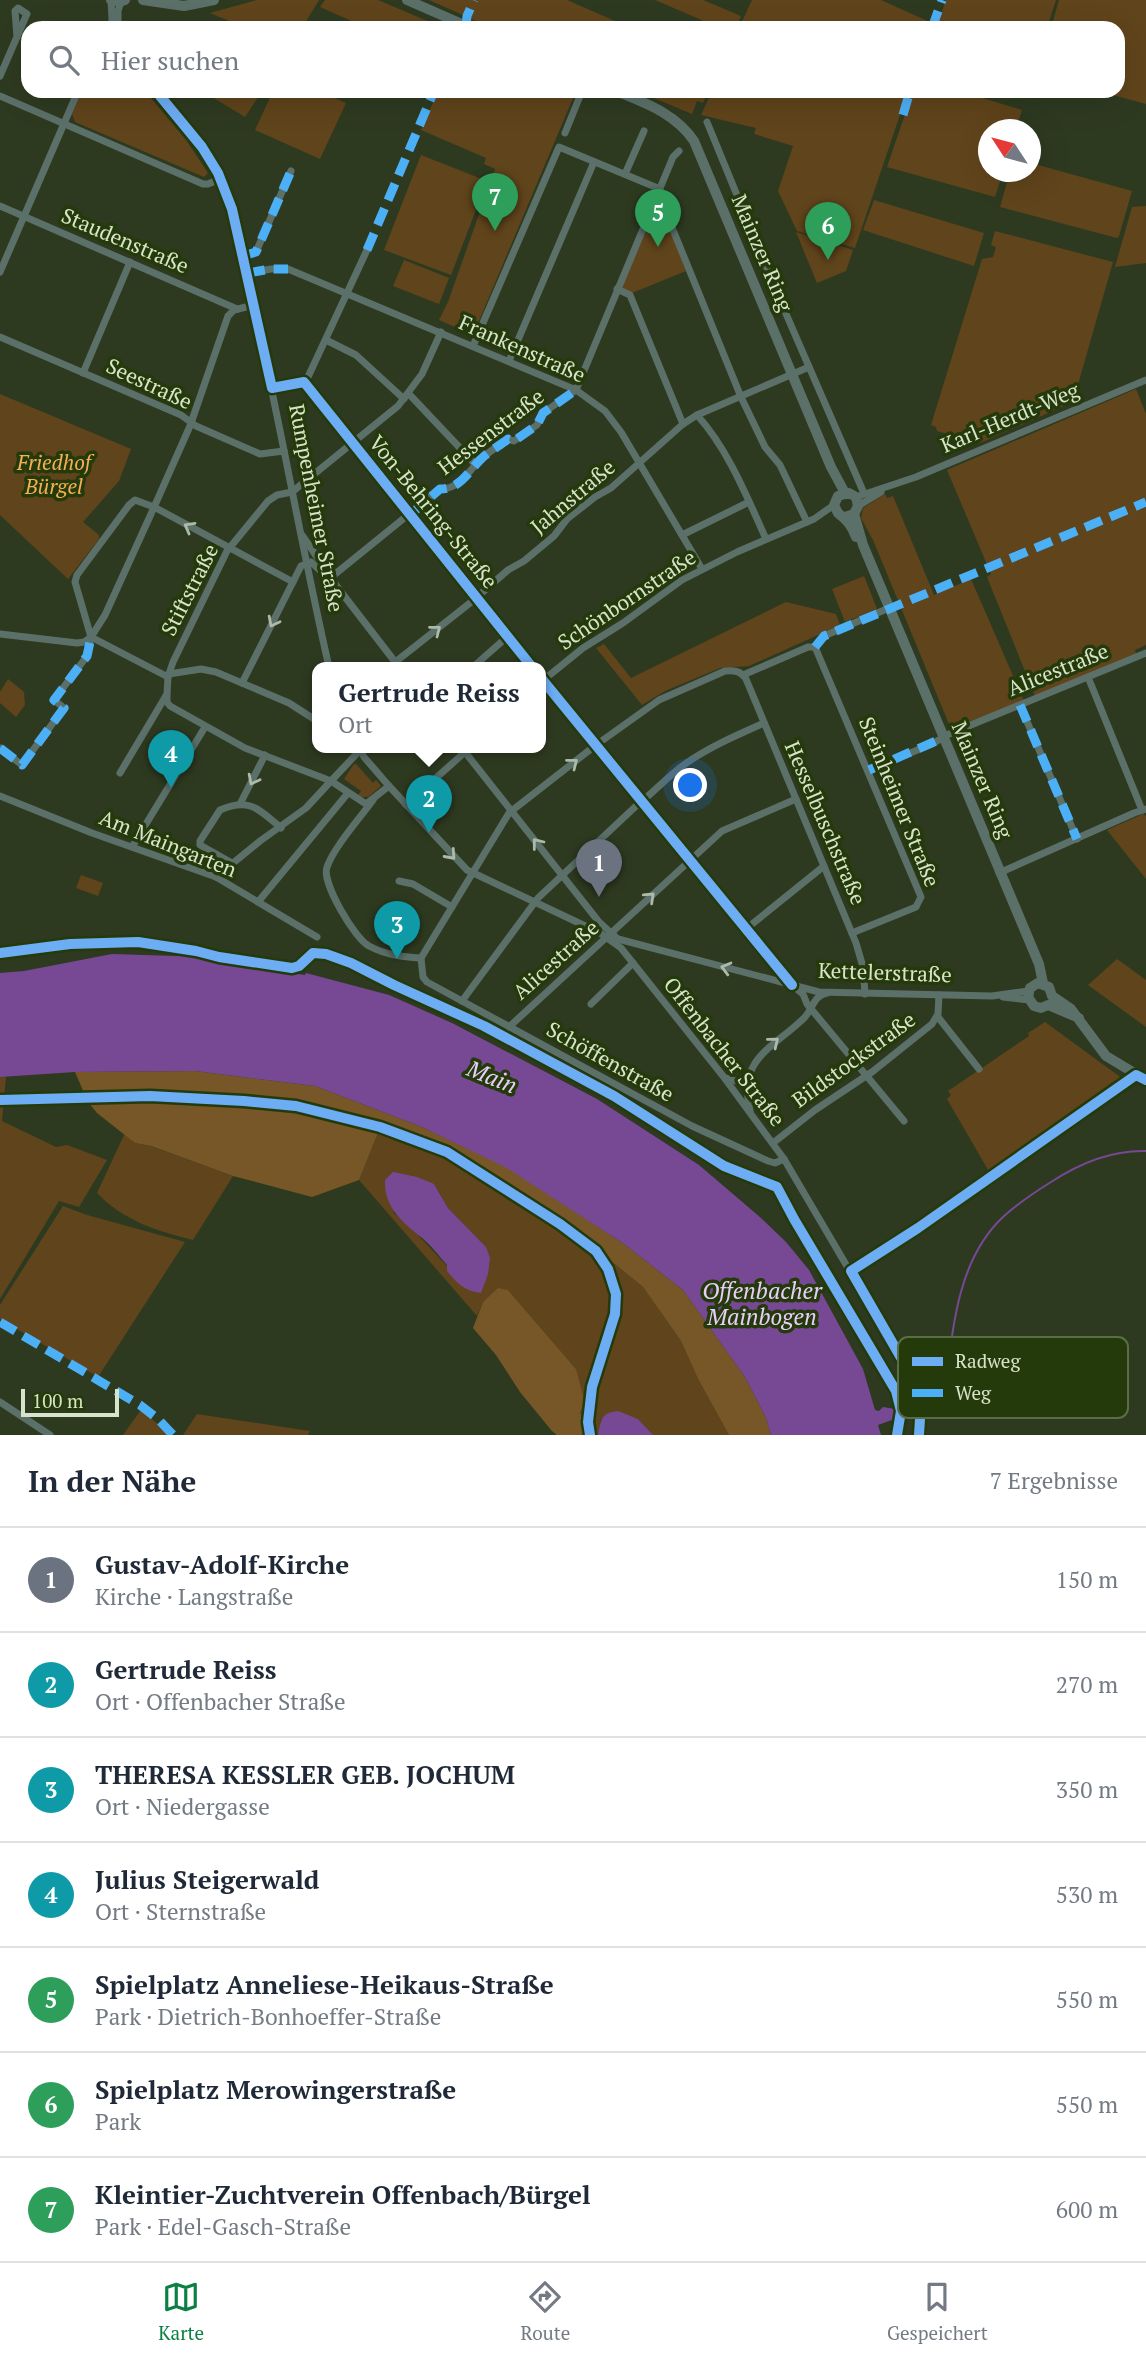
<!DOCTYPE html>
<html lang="de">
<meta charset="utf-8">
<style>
body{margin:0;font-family:"PT Serif",serif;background:#f6f6f7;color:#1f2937}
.compass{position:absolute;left:978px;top:119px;width:63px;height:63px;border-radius:50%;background:#fff;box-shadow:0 7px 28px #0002;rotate:306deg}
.scale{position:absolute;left:21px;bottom:18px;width:98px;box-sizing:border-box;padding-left:7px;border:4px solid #d7e4ca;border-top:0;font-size:19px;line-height:24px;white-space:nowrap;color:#d7e4ca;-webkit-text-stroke:5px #253a0a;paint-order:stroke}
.you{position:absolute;left:691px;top:786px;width:24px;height:24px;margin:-18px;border:5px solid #fff;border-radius:50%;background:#1a73e8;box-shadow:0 0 0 10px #1a73e833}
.badge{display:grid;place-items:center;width:46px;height:46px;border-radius:50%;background:#0b8043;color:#fff;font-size:23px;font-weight:700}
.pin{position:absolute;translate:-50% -58px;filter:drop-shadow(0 2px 4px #0008)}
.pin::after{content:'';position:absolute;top:37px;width:24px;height:21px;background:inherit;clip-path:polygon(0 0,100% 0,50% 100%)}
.popup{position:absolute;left:312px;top:662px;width:234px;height:91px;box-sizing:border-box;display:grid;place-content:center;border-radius:14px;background:#fff;filter:drop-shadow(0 2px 5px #0005);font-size:23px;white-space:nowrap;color:#747a83}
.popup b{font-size:26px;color:#1f2937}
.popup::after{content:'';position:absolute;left:50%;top:100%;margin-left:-14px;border:14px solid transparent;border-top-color:#fff}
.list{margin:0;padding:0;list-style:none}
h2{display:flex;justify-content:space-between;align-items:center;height:91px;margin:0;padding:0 28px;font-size:30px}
h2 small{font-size:23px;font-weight:400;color:#747a83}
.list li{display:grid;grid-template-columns:46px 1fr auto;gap:21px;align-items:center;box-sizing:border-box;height:105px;padding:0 28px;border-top:2px solid #e0e1e3}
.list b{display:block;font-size:26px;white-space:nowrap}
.list p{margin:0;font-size:23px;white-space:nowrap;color:#747a83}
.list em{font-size:23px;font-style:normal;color:#747a83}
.icon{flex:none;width:38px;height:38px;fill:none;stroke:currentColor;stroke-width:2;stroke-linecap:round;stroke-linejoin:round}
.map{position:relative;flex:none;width:1146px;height:1435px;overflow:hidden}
.search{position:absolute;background:#fff;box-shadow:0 7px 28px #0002;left:21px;right:21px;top:21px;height:77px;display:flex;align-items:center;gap:18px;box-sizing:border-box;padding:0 24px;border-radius:21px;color:#747a83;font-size:26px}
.sheet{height:826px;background:#fff}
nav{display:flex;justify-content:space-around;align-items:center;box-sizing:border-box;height:98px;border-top:2px solid #e0e1e3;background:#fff;font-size:19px;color:#747a83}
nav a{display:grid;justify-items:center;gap:4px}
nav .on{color:#0b8043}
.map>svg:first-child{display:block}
</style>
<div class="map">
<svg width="1146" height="1435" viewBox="0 0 1146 1435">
<rect width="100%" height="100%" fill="#2e3a20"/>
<!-- green -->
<g fill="#60441b" fill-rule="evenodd">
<polygon points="257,0 319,0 302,28 246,28 210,13"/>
<polygon points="325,0 378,0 444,28 367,28 320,7"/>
<polygon points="429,0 567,0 631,28 492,28"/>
<polygon points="655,0 703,0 741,16 736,28 720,28"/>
<polygon points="752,0 881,0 932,23 930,28 739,28"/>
<polygon points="946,0 1056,0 1047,28 945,28 937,26"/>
<polygon points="1059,0 1146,0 1146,104 1098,91 1118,91 1118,28 1051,28"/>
<polygon points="82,91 145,91 186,140 208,173 204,177 75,122 72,114"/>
<polygon points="213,91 262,91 245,117 212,97"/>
<polygon points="273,91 306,91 315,94 319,91 346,103 320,159 255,130"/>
<polygon points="438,91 576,91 473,335 439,320 448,302 495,169 484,164 486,158 421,130"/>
<polygon points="637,91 708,91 703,103 697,101 692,114"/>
<polygon points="712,91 908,91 855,248 797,231 778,191 793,146 754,134 756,128 701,115"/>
<polygon points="913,91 959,91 1022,110 1016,129 988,130 988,172 1003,172 995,197 887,167"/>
<polygon points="421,155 487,181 451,275 384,250"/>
<polygon points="1031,163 1132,191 1119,236 1117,238 1000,207 1010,172 1030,172"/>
<polygon points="874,200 984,233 974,266 863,230"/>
<polygon points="1146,206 1146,263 1115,267 1132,207"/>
<polygon points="656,207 661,208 686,271 632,293 624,290 622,286 650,220 656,222 659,214 654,211"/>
<polygon points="995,231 1113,262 1073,402 980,443 937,431 936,427 931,425 982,259 993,257 996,247 991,245"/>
<polygon points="796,232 853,250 846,271 817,283"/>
<polygon points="404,260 449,278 439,304 393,286"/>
<polygon points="1136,389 1146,414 1146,645 1135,650 1136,654 1035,696 987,577 991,574 947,470"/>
<polygon points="0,394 131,449 119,481 83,522 99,535 99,539 68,579 0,515"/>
<polygon points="885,494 887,498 893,496 934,595 971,579 1024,701 951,729 873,540 861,518 863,508"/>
<polygon points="864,576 877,609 845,622 832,589"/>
<polygon points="786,602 836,614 840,625 749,666 720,668 665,691 642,705 596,648 604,644 631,678"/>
<polygon points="8,679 24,692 25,705 16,717 0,703 0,692"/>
<polygon points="354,764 356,764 373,783 376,780 381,786 368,797 362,797 358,795 361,791 344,779"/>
<polygon points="1143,814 1146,816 1146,879 1107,830"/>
<polygon points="81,875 103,883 98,896 76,888"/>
<polygon points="1117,959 1146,980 1146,1027 1088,985"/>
<polygon points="1045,1022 1123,1079 1117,1088 991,1175 947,1099 951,1095 948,1091 1029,1036 1028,1033"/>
<polygon points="6,1076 2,1121 56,1147 67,1145 107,1160 79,1207 59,1201 0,1299 0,1077"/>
<path d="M125,1133L135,1143L150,1146L233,1176L193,1240C157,1231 124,1221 97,1193Z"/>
<path d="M378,1133L491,1175L600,1252L643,1287L681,1341L698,1379L729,1435H653L638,1419H601L598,1435H588L580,1412L576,1369L508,1290L483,1302L477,1316L359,1180ZM434,1184L448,1208L486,1247L447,1271V1266L418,1235L393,1212Z"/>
<polygon points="63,1206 87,1215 185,1242 98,1377 0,1319 0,1305"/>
<polygon points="141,1410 171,1435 123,1435"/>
<polygon points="197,1414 310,1431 308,1435 183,1435"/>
</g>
<!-- forest -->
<g fill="#775728">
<polygon points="195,1071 315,1086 422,1127 507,1167 624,1244 683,1290 745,1377 766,1418 771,1435 729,1435 698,1379 681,1341 643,1287 600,1252 491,1175 378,1133 359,1180 312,1197 233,1176 151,1146 135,1143 97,1113 88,1102 75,1072"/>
<polygon points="498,1288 508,1290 576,1369 585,1403 580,1412 588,1435 557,1435 552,1431 520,1392 496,1355 473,1328 483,1302"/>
</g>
<!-- water -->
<g fill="#774994">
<polygon points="112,954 207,957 207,961 305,975 306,973 389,995 452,1023 597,1099 699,1165 761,1218 786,1242 809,1270 863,1369 875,1410 879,1411 883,1407 895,1409 898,1412 897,1418 878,1425 881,1435 771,1435 766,1418 745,1377 683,1290 624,1244 507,1168 422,1127 315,1086 195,1071 75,1072 0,1077 0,973 24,971"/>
<path d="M393,1172L417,1177L434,1184L448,1208L486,1247L490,1258L488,1274L481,1293C464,1291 457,1283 447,1271V1265C439,1256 431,1245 421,1237C402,1222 384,1207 385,1180Z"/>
<path d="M618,1411L638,1419L653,1435H598C601,1419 601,1413 618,1411Z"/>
</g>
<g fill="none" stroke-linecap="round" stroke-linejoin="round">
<!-- stream -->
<path stroke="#774994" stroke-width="2" d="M945,1397C952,1336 955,1262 1003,1217C1017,1204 1035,1192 1051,1182C1080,1163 1111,1150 1146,1151"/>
<!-- minor -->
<g stroke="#5c706a" stroke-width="7">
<polyline points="111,0 112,20 116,28"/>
<polyline points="118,27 118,11 121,2"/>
<polyline points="0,76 26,16 27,14 18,8 15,11 17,37"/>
<path d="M156,91C178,118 204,144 219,176C242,227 250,285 261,340C285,449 304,558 329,667"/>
<polyline points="0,96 203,184 208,184 220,179"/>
<polyline points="707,122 780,300 863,491"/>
<polyline points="565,133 582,91"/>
<polyline points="625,174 644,131"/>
<polyline points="658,193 741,397 765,447 780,465 807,522"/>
<polyline points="0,206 237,309"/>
<polyline points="243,256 256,252 291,171"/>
<polyline points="0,272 78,91"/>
<polyline points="247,273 271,269 288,269 576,390 605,411 621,432 702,569"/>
<polyline points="617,289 630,295 683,424"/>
<polyline points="0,337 181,415 196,426 260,454 284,451"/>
<polyline points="326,340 356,355 404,399"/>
<polyline points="473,346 559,147 660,189"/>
<polyline points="509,361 594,162"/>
<polyline points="83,373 130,262"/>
<polyline points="304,382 532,667"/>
<polyline points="272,388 304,382 308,377 367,250"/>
<polyline points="409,394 476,465"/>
<path d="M697,415C728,449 747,497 766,539"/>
<polyline points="856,497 916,477 1146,380"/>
<polyline points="858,506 881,492"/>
<polyline points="302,535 338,588 399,667"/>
<polyline points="682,535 749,502"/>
<path d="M329,579L440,489C460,489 468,472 480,460C488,452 499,446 508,439L514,441L537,425L543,413L576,390L658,193L673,157L679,151"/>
<polyline points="0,634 77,643 84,642 91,637 168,677"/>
<polyline points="91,637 75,582 77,575 129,505 135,500 154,507 293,582"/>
<polyline points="815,647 824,636 889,608"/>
<polyline points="389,667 470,603 508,570 524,561 554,536 567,519 595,497 611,488 683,424 697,415 809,367"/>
<polyline points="473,667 508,636"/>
<polyline points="169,674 201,669 216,672 289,703 317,721"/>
<polyline points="743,675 808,647 815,647 921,897 916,907 852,933"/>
<polyline points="1088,677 1142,810"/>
<polyline points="541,678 792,985 803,994 807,1004 904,1121"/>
<polyline points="541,682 583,648 623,623 682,580 737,552 814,519 834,505"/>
<polyline points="242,683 301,566 311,562 327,577"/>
<polyline points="167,695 167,702 170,706 245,748 331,781 306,808 260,841 216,877"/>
<polyline points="1020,705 1077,839"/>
<polyline points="359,747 364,757 389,786 467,870 600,933 621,948 723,1076 784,1159 915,1382 921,1402 919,1435"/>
<polyline points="363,747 331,781 366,804 389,786"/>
<polyline points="461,747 599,922 618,939 819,992 992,996 1028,991"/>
<polyline points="0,748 22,765 64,708 54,700 87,656 91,637 105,615 151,514 190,426 228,316 234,310 254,305"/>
<polyline points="869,770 932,744 949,734 1146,653"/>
<polyline points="120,773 167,694 168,677 173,662 227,551 268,501 277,495 292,492 398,406 422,374 441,332"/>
<polyline points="0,796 92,833 216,877 317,937"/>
<path d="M373,800C360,818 334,847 327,867C321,882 355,939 369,946C386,955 403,957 421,958"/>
<polyline points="240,804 265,755"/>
<polyline points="406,805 465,752"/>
<polyline points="132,847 205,727"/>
<path d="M232,863L200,845V841L220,810C249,797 259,809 281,828"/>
<polyline points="999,873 1134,813 1146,809"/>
<polyline points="399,881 413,884 452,907"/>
<polyline points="258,902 348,793"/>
<polyline points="746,929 824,866"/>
<polyline points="1003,997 1029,1000"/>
<path d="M462,1001L538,898L635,807C652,794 667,777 685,764C709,747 737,735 764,723"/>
<polyline points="591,1004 633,963"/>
<polyline points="938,1017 979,1069"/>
<polyline points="509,1027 722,831 796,799"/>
<polyline points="726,1078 739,1082 749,1075"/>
<path d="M750,1111C738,1059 770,1050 802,1020C813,1011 812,996 827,993"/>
<polyline points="773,1143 815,1110 872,1072 932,1024 938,1014 939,995"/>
<path d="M784,1159L775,1163L768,1161L692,1126L427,982L423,977L421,958L509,813L596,745L659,700L725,671C734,670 741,671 746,679L856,943L863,967L865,994"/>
<polyline points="0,1402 50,1435"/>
</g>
<!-- tertiary -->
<g stroke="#5c706a" stroke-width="10">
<polyline points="111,0 119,2 125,0"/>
<polyline points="143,0 184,6 214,0"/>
<polyline points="407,0 471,28"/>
<path d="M616,91C645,103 675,113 694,141L831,467L845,493"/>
<polyline points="854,514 863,545 1039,964 1043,983"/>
<path d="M845,517L854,514L858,506L856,497L849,493L838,496L834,505L838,513C847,520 852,526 856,537"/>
<polyline points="1079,1018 1048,1005 1041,1008 1034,1006 1028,997 1030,988 1038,983 1049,987 1052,996 1071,1009 1106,1056 1146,1080"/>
</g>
<!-- quiet -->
<g stroke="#4cb0f7" stroke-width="9" stroke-dasharray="18 9" stroke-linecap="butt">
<polyline points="466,26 467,16 474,0"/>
<polyline points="932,28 942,0"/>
<polyline points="903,115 910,91"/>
<polyline points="367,250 434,91"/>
<polyline points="243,256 256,252 291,171"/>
<polyline points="247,273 271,269 288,269"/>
<path d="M411,514L440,489C460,489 468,472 480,460C488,452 499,446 508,439L514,441L537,425L543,413L576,390"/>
<polyline points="815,647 824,636 1146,502"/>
<polyline points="1020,705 1077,839"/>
<polyline points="0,748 22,765 64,708 54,700 87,656 91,637"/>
<polyline points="869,770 943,738"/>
<polyline points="0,1322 140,1405 158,1419 173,1435"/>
</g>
<defs>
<g id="cycleway">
<polyline points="156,91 202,147 218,173 232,209 272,388 304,382 532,667"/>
<polyline points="541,678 792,985"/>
<polyline points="0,953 70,944 138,942 196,951 219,957 292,968 299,966 313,953 326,954 351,963 394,985 484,1026 614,1096 724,1166 777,1187 794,1219 896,1391 901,1411 897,1435"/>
<polyline points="0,1100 150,1096 244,1101 296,1106 380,1127 447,1152 560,1224 596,1251 608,1269 616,1294 615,1314 592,1387 588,1422 590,1435"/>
<polyline points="919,1435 921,1402 915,1382 851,1271 918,1228 1136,1075 1146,1080"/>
</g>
</defs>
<!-- cycleway casing -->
<use href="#cycleway" stroke="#253a0a" stroke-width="15"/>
<!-- cycleway -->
<use href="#cycleway" stroke="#6dadf4" stroke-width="10"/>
</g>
<!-- one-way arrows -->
<defs><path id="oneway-chevron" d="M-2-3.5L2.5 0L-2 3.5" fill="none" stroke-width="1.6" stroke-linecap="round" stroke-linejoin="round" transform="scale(1.75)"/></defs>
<g stroke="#acbba8">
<use href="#oneway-chevron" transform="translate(189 527) rotate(-151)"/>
<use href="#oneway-chevron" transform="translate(273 622) rotate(117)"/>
<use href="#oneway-chevron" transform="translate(436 630) rotate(-38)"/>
<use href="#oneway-chevron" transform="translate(573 763) rotate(-38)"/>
<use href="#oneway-chevron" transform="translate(253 780) rotate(117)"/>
<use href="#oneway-chevron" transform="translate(537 843) rotate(-128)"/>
<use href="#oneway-chevron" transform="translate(451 855) rotate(48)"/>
<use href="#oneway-chevron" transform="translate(650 897) rotate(-43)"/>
<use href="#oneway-chevron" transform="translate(726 968) rotate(-165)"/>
<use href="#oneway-chevron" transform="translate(774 1042) rotate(-39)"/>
</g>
<g text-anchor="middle" stroke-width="7" stroke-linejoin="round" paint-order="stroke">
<!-- street labels -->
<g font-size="21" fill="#d7e4ca" stroke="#253a0a">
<text transform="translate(125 241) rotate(23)" y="7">Staudenstraße</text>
<text transform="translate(762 253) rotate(67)" y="7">Mainzer Ring</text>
<text transform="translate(522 349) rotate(24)" y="7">Frankenstraße</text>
<text transform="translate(149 384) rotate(25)" y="7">Seestraße</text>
<text transform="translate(1010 418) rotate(-23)" y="7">Karl-Herdt-Weg</text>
<text transform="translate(491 432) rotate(-37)" y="7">Hessenstraße</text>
<text transform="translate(573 497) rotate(-40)" y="7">Jahnstraße</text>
<text transform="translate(316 508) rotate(79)" y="7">Rumpenheimer Straße</text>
<text transform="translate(433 512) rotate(51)" y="7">Von-Behring-Straße</text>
<text transform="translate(190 590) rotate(-63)" y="7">Stiftstraße</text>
<text transform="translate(627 600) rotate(-34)" y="7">Schönbornstraße</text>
<text transform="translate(1058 670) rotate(-22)" y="7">Alicestraße</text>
<text transform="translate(982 780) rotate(67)" y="7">Mainzer Ring</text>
<text transform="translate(899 802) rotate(68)" y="7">Steinheimer Straße</text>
<text transform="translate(825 823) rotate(67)" y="7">Hesselbuschstraße</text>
<text transform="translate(168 844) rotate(22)" y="7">Am Maingarten</text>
<text transform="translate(556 960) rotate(-42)" y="7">Alicestraße</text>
<text transform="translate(885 973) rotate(2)" y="7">Kettelerstraße</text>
<text transform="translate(724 1052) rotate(52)" y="7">Offenbacher Straße</text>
<text transform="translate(854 1060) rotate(-36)" y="7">Bildstockstraße</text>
<text transform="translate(610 1062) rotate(29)" y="7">Schöffenstraße</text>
</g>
<!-- park labels -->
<g font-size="21" font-style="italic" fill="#f7af54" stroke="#253a0a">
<text x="54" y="470">Friedhof<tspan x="54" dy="24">Bürgel</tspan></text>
</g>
<!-- water labels -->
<g font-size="23" font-style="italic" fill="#e8cefc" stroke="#253a0a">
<text transform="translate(492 1077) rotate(22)" y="8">Main</text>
<text x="762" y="1299">Offenbacher<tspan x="762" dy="26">Mainbogen</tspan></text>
</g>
</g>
<!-- legend -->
<rect x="898" y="1337" width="230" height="81" rx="10" fill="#253a0a" stroke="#5a6d44" stroke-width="2"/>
<rect x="912" y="1357" width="31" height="9" fill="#6dadf4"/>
<rect x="912" y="1389" width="31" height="8" fill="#4cb0f7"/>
<g font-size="19" fill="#d7e4ca">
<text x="955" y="1368">Radweg</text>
<text x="955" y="1400">Weg</text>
</g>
</svg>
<svg class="compass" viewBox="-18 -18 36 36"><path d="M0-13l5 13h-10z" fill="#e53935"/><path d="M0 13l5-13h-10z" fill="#747a83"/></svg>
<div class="scale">100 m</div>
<div class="you"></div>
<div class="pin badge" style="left:599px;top:897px;background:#6b7280">1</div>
<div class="pin badge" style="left:429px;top:833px;background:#0f9aa8">2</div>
<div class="popup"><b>Gertrude Reiss</b>Ort</div>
<div class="pin badge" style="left:397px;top:959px;background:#0f9aa8">3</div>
<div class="pin badge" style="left:171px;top:788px;background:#0f9aa8">4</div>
<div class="pin badge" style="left:658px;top:247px;background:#2e9e5b">5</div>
<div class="pin badge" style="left:828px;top:260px;background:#2e9e5b">6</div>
<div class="pin badge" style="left:495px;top:231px;background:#2e9e5b">7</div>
<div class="search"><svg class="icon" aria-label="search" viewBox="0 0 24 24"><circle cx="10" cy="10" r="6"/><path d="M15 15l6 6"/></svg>Hier suchen</div>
</div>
<section class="sheet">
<h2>In der Nähe<small>7 Ergebnisse</small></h2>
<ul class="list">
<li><span class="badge" style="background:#6b7280">1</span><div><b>Gustav-Adolf-Kirche</b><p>Kirche · Langstraße</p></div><em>150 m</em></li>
<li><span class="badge" style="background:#0f9aa8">2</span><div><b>Gertrude Reiss</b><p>Ort · Offenbacher Straße</p></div><em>270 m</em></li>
<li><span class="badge" style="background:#0f9aa8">3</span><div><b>THERESA KESSLER GEB. JOCHUM</b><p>Ort · Niedergasse</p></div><em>350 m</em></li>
<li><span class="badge" style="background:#0f9aa8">4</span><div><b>Julius Steigerwald</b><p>Ort · Sternstraße</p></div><em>530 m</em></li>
<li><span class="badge" style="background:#2e9e5b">5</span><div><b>Spielplatz Anneliese-Heikaus-Straße</b><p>Park · Dietrich-Bonhoeffer-Straße</p></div><em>550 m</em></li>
<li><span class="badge" style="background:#2e9e5b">6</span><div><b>Spielplatz Merowingerstraße</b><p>Park</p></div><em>550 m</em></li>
<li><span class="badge" style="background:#2e9e5b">7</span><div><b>Kleintier-Zuchtverein Offenbach/Bürgel</b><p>Park · Edel-Gasch-Straße</p></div><em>600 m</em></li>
</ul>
</section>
<nav>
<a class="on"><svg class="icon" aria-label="map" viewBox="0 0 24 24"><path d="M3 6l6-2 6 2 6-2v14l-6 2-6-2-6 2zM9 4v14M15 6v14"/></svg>Karte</a>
<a><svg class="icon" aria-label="directions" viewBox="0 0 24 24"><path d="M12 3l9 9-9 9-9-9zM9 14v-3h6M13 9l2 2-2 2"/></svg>Route</a>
<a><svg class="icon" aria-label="saved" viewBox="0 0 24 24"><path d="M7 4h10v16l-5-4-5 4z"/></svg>Gespeichert</a>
</nav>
